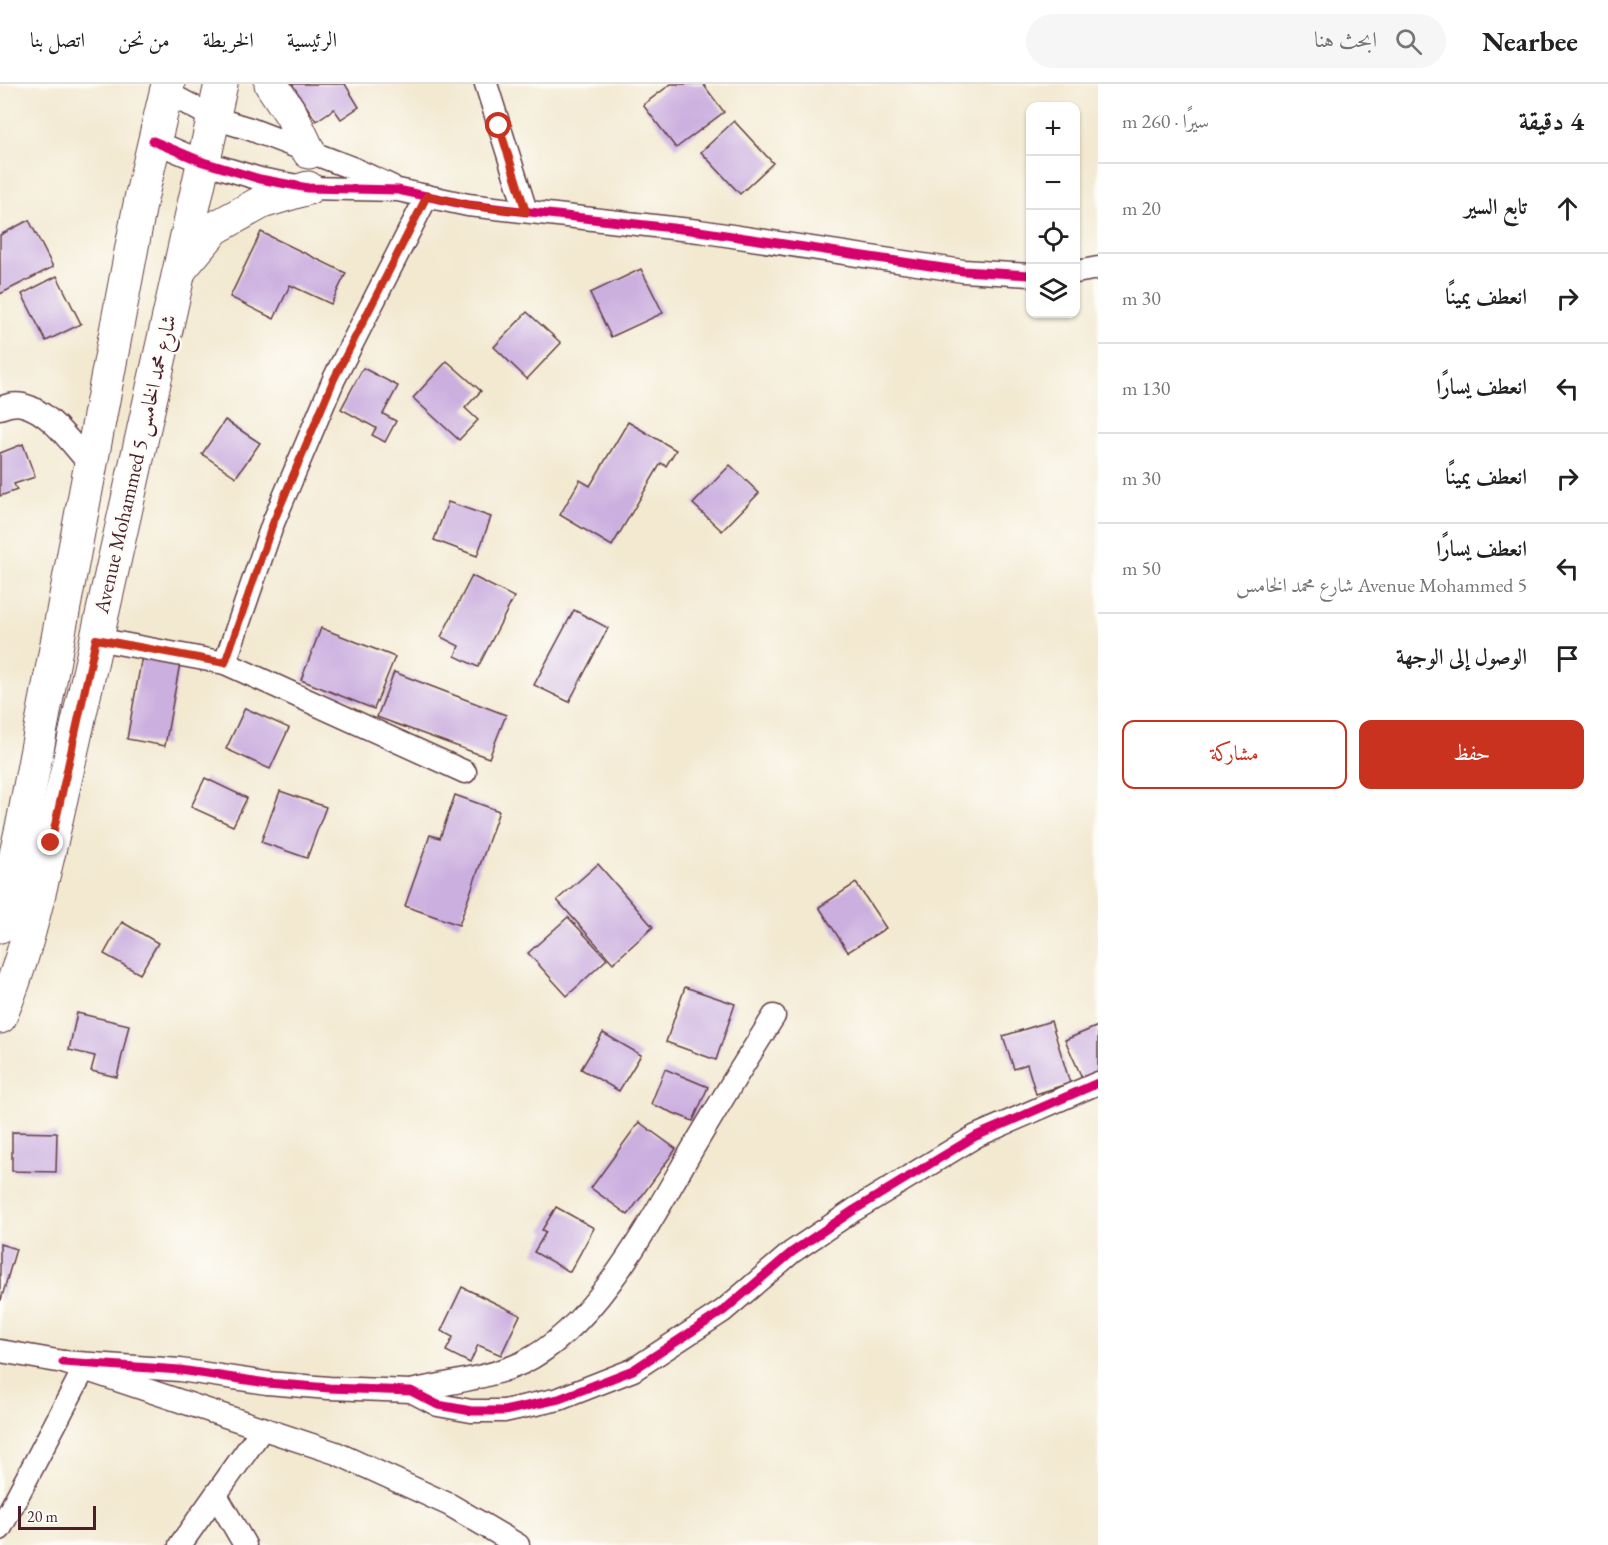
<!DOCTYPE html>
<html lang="ar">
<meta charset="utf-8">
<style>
body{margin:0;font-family:"EB Garamond",Amiri,serif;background:#f6f6f6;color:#222;direction:rtl}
.controls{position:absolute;right:18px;top:18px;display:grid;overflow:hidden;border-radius:12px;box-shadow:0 2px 4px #0004}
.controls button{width:54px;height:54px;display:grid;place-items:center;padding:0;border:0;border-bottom:2px solid #e0e0e0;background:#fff;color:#222;font:30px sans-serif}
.scale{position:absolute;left:18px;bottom:15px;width:78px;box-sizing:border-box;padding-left:6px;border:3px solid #4a1f2b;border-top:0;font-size:16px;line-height:21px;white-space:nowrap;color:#4a1f2b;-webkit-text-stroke:4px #fdfcf7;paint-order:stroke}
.stop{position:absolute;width:18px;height:18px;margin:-14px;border:4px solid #c8321e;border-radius:50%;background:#fff}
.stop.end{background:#c8321e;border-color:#fff;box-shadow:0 2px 6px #0008}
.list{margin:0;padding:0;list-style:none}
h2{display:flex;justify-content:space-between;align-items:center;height:78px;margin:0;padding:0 24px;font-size:26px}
h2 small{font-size:20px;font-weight:400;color:#767676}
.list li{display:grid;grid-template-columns:39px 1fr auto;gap:18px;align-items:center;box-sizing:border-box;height:90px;padding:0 24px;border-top:2px solid #e0e0e0}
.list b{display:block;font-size:22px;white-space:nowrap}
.list p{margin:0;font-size:20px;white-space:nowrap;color:#767676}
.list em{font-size:20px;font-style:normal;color:#767676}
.actions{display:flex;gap:12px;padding:18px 24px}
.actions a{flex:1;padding:14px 0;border:2px solid #c8321e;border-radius:12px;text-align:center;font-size:21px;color:#c8321e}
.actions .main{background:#c8321e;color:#fff}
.icon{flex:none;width:33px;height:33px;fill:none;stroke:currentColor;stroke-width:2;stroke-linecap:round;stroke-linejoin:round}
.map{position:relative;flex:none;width:1098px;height:1461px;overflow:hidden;direction:ltr}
header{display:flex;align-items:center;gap:36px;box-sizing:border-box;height:84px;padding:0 30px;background:#fff;border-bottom:2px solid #e0e0e0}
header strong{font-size:28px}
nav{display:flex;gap:33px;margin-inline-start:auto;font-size:21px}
.search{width:420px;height:54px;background:#f6f6f6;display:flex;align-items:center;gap:15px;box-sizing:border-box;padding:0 21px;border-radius:33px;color:#767676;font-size:22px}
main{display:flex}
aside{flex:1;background:#fff}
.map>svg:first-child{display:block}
</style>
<header>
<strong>Nearbee</strong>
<div class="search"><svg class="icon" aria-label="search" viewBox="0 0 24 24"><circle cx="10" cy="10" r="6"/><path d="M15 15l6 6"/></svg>ابحث هنا</div>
<nav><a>الرئيسية</a><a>الخريطة</a><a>من نحن</a><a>اتصل بنا</a></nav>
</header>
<main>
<aside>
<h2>4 دقيقة<small>سيرًا · 260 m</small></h2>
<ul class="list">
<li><svg class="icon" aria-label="ahead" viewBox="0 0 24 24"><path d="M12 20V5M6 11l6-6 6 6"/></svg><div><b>تابع السير</b></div><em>20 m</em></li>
<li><svg class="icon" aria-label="right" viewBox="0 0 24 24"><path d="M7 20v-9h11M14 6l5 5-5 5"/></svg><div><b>انعطف يمينًا</b></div><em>30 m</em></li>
<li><svg class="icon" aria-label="left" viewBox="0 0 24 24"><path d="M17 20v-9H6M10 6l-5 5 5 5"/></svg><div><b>انعطف يسارًا</b></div><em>130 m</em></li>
<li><svg class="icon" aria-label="right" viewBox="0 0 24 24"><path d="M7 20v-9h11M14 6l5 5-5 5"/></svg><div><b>انعطف يمينًا</b></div><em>30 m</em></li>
<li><svg class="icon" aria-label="left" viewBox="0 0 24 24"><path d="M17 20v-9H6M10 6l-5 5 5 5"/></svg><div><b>انعطف يسارًا</b><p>Avenue Mohammed 5 شارع محمد الخامس</p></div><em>50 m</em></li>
<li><svg class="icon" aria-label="arrive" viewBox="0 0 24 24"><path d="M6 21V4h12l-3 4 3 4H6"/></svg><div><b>الوصول إلى الوجهة</b></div></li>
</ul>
<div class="actions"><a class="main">حفظ</a><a>مشاركة</a></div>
</aside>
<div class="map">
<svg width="1098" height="1461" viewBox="0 0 1098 1461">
<rect width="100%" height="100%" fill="#fdfcf7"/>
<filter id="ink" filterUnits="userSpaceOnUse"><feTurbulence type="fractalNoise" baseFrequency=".0167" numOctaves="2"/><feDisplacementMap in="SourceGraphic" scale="12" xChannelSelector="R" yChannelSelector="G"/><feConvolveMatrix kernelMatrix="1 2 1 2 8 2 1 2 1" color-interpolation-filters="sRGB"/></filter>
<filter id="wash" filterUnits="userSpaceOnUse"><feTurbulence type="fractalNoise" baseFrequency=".008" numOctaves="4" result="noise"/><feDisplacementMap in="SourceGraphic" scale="24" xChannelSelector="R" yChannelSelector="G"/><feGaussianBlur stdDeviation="1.35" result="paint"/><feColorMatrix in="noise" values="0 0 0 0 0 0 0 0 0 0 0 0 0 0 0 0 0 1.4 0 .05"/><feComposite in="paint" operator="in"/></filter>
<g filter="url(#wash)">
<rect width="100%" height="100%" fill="#f3e9d1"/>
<g id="blocks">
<!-- building -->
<g fill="#cbafdf">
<polygon points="292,0 345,0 359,23 341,35 334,25 316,37"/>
<polygon points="671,0 703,0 724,28 676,64 643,21"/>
<polygon points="734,37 773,79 740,110 701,68"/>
<polygon points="29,136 53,183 0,210 0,151"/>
<polygon points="261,148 346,189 331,220 290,201 274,235 230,213"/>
<polygon points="641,185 663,229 611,253 590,209"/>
<polygon points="57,192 81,240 46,257 22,210"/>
<polygon points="527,228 561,259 527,295 494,263"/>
<polygon points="447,277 481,307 465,324 478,336 459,356 413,314"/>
<polygon points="363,284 398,302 383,330 396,337 385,358 372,351 376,344 341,325"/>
<polygon points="225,336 260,359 236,393 202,370"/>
<polygon points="628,338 676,366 666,382 661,379 612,462 560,431 580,396 590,402"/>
<polygon points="23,360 35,393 14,400 17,406 0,412 0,369"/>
<polygon points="730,381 759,409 722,447 693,420"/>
<polygon points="448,418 491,433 477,472 434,456"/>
<polygon points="472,492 514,513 478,583 455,572 459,562 441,553"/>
<polygon points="574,526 608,544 569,618 534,601"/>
<polygon points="321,544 395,573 374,625 301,596"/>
<polygon points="142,572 180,579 165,662 127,655"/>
<polygon points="394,588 506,631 489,674 377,633"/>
<polygon points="245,624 289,644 270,685 226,665"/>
<polygon points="205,694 247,714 233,742 191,723"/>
<polygon points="280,707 326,723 307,774 261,758"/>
<polygon points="455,711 499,727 459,841 405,822 430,751 440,754"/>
<polygon points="598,780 653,843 613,879 557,816"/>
<polygon points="856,799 886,844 848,868 819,823"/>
<polygon points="568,833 607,875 567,912 528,869"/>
<polygon points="122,838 158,859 140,890 104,870"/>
<polygon points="685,903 735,920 716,976 666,958"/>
<polygon points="77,929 129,941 117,993 91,987 95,972 69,966"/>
<polygon points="1051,937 1070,999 1036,1010 1027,980 1014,985 1003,952"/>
<polygon points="1098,942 1098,989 1083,996 1065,956"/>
<polygon points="603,949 641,971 619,1007 581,985"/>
<polygon points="665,985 708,1003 693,1037 651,1020"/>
<polygon points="639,1038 676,1065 628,1131 591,1104"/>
<polygon points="12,1048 57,1049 56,1088 12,1087"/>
<polygon points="556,1123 594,1144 570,1188 534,1168 546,1148 542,1146"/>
<polygon points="0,1160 16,1165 1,1216 0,1216"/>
<polygon points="462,1203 520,1231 501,1271 478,1261 470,1279 446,1267 453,1253 441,1247"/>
</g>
</g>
</g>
<g filter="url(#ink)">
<use href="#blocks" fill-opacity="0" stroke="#633d44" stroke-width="1.5"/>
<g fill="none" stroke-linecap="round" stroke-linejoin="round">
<defs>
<g id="street">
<polyline points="486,0 526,127"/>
<polyline points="166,8 214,34 250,45 352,84 391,102"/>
<polyline points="153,57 203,78 260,95 308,104 398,106 468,121 699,147 963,187 1030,191"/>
<polyline points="1076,188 1098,184"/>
<path d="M0,324C7,321 15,319 23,321C51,328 71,360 90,380"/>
<polyline points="96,555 225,579 465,688"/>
<polyline points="225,579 273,439 334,295 427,112"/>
<polyline points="0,1267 63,1278 336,1369 450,1421 518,1461"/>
<polyline points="63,1278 180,1286 267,1299 329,1304 411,1307 438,1321 471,1327 504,1327 559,1315 633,1286 723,1227 792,1168 854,1126 976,1052 1098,999"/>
<path d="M411,1307C446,1299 489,1294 522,1279C597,1243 652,1134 693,1064C719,1020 746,976 774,932"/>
<polyline points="216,1411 245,1461"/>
<polyline points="0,1445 84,1285"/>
<polyline points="180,1461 263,1344"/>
</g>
<g id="primary">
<polyline points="271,0 291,30 309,68"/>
<polyline points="182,183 215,144 262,118 308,104"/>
<polyline points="0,842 24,734 141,115 168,0"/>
<path d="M0,933C24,877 37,818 51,759L221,0"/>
</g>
</defs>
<!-- street casing -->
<use href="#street" stroke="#633d44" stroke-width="25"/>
<!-- primary casing -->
<use href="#primary" stroke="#633d44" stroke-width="35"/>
<!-- street -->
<use href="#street" stroke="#fff" stroke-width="22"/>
<!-- primary -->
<use href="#primary" stroke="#fff" stroke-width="33"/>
<defs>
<g id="cycleway">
<polyline points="153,57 203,78 260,95 308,104 398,106 468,121 699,147 963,187 1030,191"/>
<polyline points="63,1278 180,1286 267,1299 329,1304 411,1307 438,1321 471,1327 504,1327 559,1315 633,1286 723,1227 792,1168 854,1126 976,1052 1098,999"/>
</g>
</defs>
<!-- cycleway casing -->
<use href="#cycleway" stroke="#fdfcf7" stroke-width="13"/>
<!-- cycleway -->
<use href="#cycleway" stroke="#d6006c" stroke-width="9"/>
</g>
</g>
<g fill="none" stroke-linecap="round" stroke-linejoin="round" filter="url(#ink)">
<!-- route -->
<polyline stroke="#c8321e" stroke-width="8" points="51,759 96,555 225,579 273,439 334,295 427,112 468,121 526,128 499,42"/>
</g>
<g text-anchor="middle" stroke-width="4.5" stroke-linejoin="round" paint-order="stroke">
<!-- street labels -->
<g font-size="21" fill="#4a1f2b" stroke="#fdfcf7">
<text transform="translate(135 380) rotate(-77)" y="7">Avenue Mohammed 5 شارع محمد الخامس</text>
</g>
</g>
</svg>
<div class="controls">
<button>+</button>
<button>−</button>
<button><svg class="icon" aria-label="locate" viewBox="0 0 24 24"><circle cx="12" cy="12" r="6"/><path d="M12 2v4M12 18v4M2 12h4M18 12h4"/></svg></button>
<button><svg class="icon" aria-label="layers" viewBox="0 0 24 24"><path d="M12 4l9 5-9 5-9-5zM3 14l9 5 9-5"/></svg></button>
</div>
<div class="scale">20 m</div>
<div class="stop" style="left:499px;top:42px"></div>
<div class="stop end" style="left:51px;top:759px"></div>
</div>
</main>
